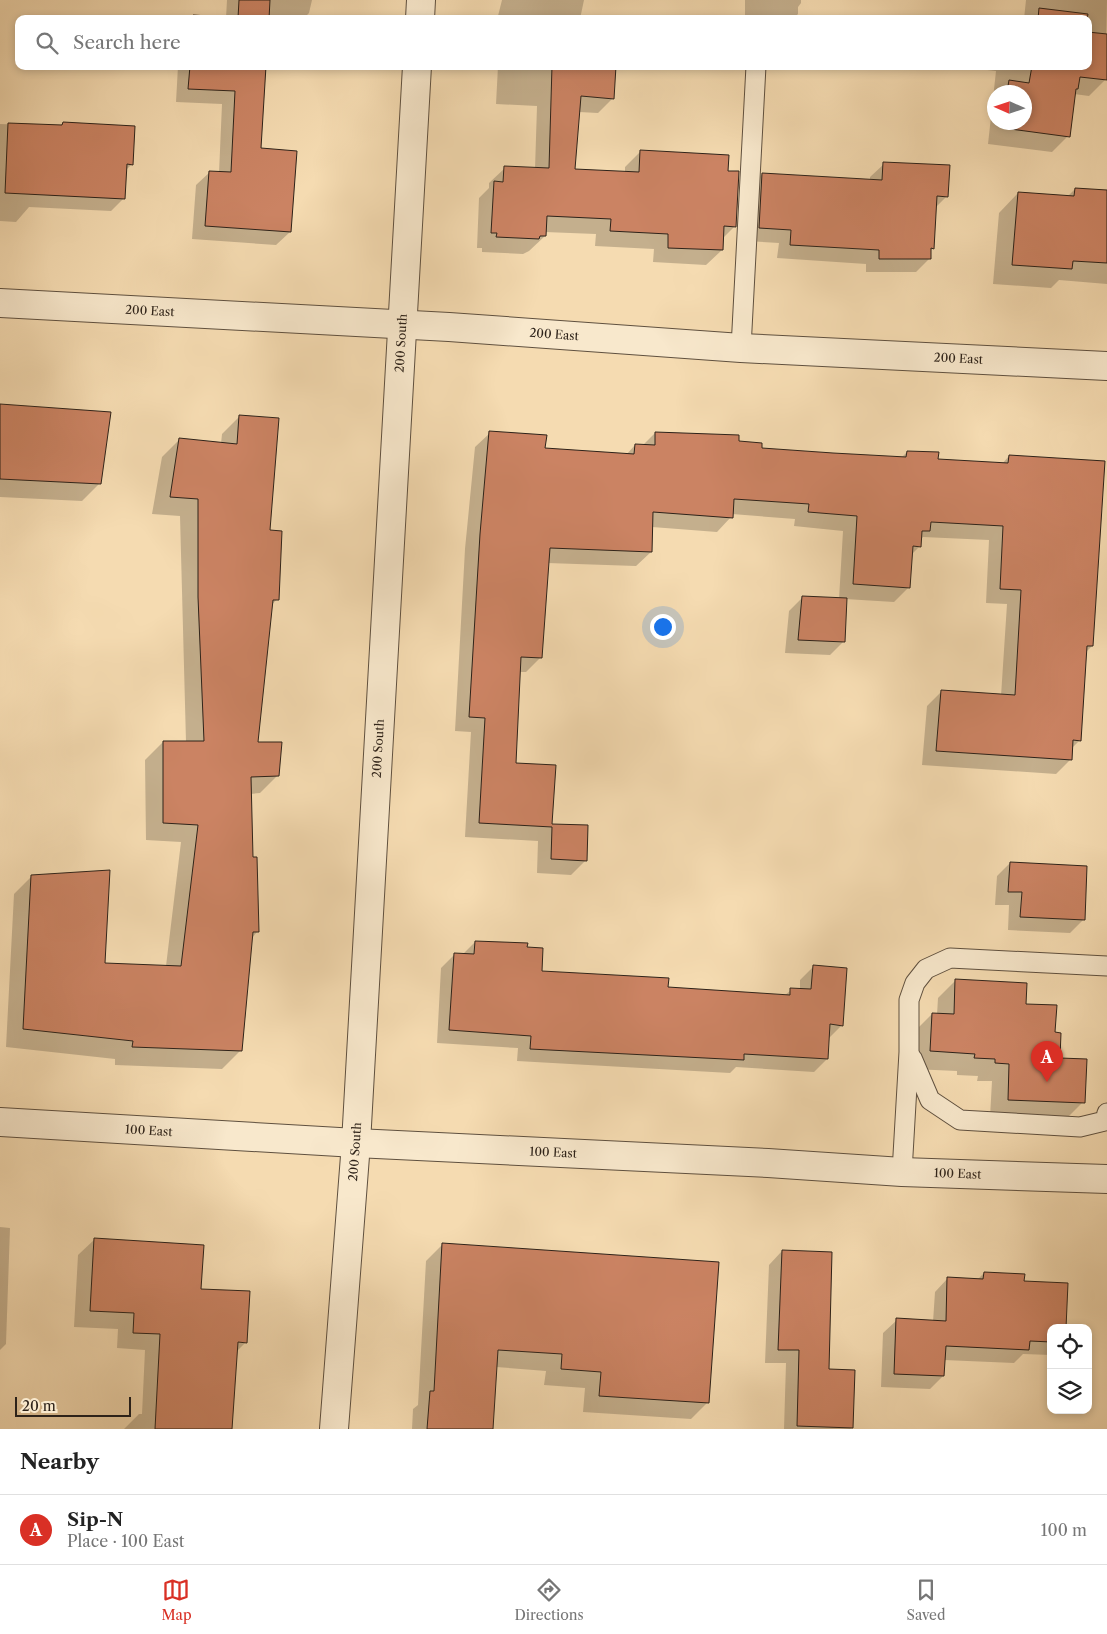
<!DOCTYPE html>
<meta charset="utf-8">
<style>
body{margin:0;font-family:"Libre Caslon Text",serif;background:#f2f2f2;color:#222}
.controls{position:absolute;right:15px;bottom:15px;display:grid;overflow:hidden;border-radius:10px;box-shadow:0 2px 8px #0003}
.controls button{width:45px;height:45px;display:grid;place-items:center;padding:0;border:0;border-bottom:1px solid #e0e0e0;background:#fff;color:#222;font:25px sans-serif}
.compass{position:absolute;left:987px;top:85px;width:45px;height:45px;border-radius:50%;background:#fff;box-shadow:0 2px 8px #0003;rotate:273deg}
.scale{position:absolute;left:15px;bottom:12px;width:116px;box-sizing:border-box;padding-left:5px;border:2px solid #2d2219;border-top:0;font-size:14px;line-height:18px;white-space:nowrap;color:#2d2219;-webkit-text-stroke:4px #f8e8cc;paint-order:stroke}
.you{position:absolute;left:662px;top:626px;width:18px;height:18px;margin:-12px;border:4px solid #fff;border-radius:50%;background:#1a73e8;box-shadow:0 0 0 8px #1a73e833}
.badge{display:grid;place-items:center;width:32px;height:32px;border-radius:50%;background:#d93025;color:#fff;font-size:16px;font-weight:700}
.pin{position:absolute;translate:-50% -41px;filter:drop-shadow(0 1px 2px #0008)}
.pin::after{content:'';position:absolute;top:26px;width:18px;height:15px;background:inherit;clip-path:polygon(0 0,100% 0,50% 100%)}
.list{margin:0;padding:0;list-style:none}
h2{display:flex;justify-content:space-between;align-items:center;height:65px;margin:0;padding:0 20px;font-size:21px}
h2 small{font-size:16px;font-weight:400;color:#767676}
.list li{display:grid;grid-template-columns:32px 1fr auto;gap:15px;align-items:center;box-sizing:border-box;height:70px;padding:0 20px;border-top:1px solid #e0e0e0}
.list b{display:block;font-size:19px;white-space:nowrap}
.list p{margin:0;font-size:16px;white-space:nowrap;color:#767676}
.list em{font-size:16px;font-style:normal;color:#767676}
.icon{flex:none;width:28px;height:28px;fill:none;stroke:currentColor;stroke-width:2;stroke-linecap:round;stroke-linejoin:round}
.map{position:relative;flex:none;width:1107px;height:1429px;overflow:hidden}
.search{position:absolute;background:#fff;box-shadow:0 2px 8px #0003;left:15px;right:15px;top:15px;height:55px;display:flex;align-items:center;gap:12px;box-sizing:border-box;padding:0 18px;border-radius:10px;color:#767676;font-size:19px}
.sheet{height:135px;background:#fff}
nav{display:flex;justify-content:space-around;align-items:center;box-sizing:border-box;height:70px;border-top:1px solid #e0e0e0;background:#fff;font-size:14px;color:#767676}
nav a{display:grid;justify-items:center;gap:2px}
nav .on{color:#d93025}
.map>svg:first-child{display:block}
</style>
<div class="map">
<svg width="1107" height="1429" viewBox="0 0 1107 1429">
<rect width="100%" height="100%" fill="#f5dbb1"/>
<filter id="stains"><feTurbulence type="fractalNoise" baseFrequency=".004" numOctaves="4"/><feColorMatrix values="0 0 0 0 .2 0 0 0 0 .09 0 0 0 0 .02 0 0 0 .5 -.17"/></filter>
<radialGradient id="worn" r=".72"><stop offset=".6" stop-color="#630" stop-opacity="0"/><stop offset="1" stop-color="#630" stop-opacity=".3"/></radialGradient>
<!-- shadow -->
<g fill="#0003" fill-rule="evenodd">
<polygon points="227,0 312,0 309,13 303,19 191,19 193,16 226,18"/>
<polygon points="502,0 584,0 580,19 501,19 498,16"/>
<polygon points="745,0 801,0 801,3 798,7 798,14 793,19 745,19"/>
<path d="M1026,0H1107L1105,80L1089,96L1074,94L1068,136L1052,152L988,144L996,71L978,69V66H1088V19H1024ZM994,92H1024V122H994Z"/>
<polygon points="178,66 264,66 259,149 290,232 276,245 192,239 196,185 210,172 219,173 222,104 176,102"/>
<polygon points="498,66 615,66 613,98 598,113 579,112 574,170 625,172 625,167 640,152 727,172 735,226 722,239 722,250 706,265 653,262 654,249 595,246 596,234 545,232 545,236 529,251 523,254 482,252 482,248 477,248 479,198 489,188 489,183 505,168 535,169 537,106 496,104"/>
<polygon points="63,123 132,164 125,171 124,198 111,211 29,207 16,222 0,221 0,124 60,126"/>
<polygon points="884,164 947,196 935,208 933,248 930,251 930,258 916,272 866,272 866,264 777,258 779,243 746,241 749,188 762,174 870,181 870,177"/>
<polygon points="1075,189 1107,191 1107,284 1059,280 1051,288 993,284 999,213 1018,193 1068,196"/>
<polygon points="0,405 100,483 82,501 0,497"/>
<polygon points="240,416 269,531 277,599 271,606 257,743 278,775 260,793 250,794 251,858 257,932 252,938 240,1051 222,1069 115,1065 115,1059 6,1047 14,894 32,876 103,964 166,966 181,842 146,840 145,760 163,742 186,742 180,516 152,514 162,457 180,439 221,444 222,434"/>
<polygon points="490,433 544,450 626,455 635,445 643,445 655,433 737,442 761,449 901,458 907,452 936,460 1002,464 1009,456 1092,646 1086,652 1080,740 1071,749 1070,760 1056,774 922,765 927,706 941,692 1001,696 1007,604 986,603 989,540 923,537 920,540 920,546 911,555 908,588 894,602 845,599 844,641 830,655 785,653 789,611 802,598 839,599 843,531 794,526 795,519 732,514 731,517 717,532 652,527 651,552 636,566 547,563 541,657 526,672 519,672 515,764 551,825 586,860 571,875 537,873 538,841 465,837 471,732 455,731 465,549 475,447"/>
<polygon points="1010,863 1083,920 1070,933 1008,930 1009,905 995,905 997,876"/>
<polygon points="475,942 526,948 540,972 667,988 784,996 791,990 800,990 800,980 813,967 842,1025 828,1039 827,1059 814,1072 736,1067 730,1073 517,1061 518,1048 437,1043 441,968 454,955 462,955"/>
<polygon points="956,980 1025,1005 1054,1034 1059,1059 1083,1102 1065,1120 990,1117 992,1081 977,1081 978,1076 957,1075 957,1071 912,1069 914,1032 932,1014 937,1015 938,998"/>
<polygon points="0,1227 10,1228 6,1344 0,1350"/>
<polygon points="95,1239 199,1290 246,1342 237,1351 232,1429 124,1429 139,1414 142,1414 145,1350 117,1348 118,1329 74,1327 78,1255"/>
<polygon points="443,1244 708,1402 691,1419 583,1412 585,1388 544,1385 546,1371 496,1367 492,1429 412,1429 413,1409 418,1405 426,1261"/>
<polygon points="782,1251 852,1427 850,1429 784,1429 786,1363 765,1363 769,1265"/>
<polygon points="984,1273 1023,1282 1051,1328 1051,1355 1023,1354 1014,1363 944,1360 943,1376 930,1389 881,1387 883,1333 897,1320 933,1322 935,1292 948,1278 977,1280"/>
</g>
<!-- building -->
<g fill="#cb8363" stroke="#2d2219">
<polygon points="239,0 270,0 269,19 193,19 193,15 238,18"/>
<polygon points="1039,8 1088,14 1087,19 1038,19"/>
<polygon points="1088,32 1107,34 1107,80 1080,77 1078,89 1076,89 1070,137 1003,128 1004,122 1024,122 1024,92 1007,92 1009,80 1029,83 1032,66 1088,66"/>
<polygon points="190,66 266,66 261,148 297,151 291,232 205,226 209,171 231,172 235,91 188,89"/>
<polygon points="552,66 616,66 614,99 581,96 575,169 639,172 640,150 729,155 728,171 739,171 736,227 724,226 723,250 668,248 668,234 610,231 611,219 547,216 546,236 540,236 539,239 496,237 497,233 491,233 494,181 503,182 504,166 549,168"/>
<polygon points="63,122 135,126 133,165 127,164 125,199 5,193 8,123 62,125"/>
<polygon points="883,162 950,165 948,197 937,196 934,249 931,248 931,259 879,259 879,250 790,245 791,230 759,228 762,173 882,180"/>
<polygon points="1075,188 1107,190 1107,263 1073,261 1072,269 1012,265 1018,192 1074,196"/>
<polygon points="0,404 111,412 101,484 0,479"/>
<polygon points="239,415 279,418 270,530 282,531 279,600 273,600 258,742 282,742 279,776 251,777 253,857 257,857 259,932 253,932 242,1051 132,1047 133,1041 23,1029 31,875 110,870 105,963 181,966 198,825 163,823 163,741 204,741 198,597 198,499 170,497 179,438 237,444"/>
<polygon points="489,431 547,435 545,448 634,454 635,444 655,445 655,432 739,435 739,441 762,443 762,448 833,453 906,457 907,451 939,452 938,459 1008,463 1009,455 1105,461 1093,646 1087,646 1081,741 1073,740 1072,760 936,751 941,690 1015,695 1021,590 1000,589 1003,526 931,522 930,531 922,531 921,547 913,546 910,588 853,584 857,516 808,512 809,504 734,499 733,518 653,512 652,552 550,548 542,658 521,657 516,763 556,765 552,824 588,825 587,861 551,859 552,827 479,823 485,718 469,717 480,534"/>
<polygon points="802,596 847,598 845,642 798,640"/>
<polygon points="1010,862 1087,866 1085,920 1020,917 1022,892 1008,892"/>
<polygon points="475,941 528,943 527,947 543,948 542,971 669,978 668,987 790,995 790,988 811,989 813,965 847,968 843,1026 830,1024 828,1059 744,1054 744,1060 530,1049 531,1036 449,1030 454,953 474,954"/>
<polygon points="955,979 1027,983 1026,1004 1057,1005 1055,1032 1061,1033 1060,1058 1087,1059 1085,1103 1008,1100 1009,1064 995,1063 995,1059 974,1058 975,1054 930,1051 932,1013 954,1014"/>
<polygon points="94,1238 204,1245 201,1289 250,1291 247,1343 238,1342 232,1429 155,1429 160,1334 133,1333 134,1313 90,1311"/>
<polygon points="442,1243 719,1262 709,1403 599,1396 601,1372 561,1369 562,1354 498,1350 493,1429 427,1429 430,1391 434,1391"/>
<polygon points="782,1250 832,1252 829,1369 855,1370 853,1428 797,1426 799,1350 778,1350"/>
<polygon points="984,1272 1025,1274 1024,1281 1068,1283 1066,1328 1051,1328 1051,1342 1030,1341 1029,1350 946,1346 944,1376 894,1374 896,1318 946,1321 947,1277 983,1279"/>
</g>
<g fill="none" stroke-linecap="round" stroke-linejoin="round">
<defs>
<g id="lane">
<polyline points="741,348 756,66"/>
<polyline points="912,1058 930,1100 960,1120 1080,1127 1105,1121 1107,1113"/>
<polyline points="902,1172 909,1052 909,1000 915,983 926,969 950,958 1107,966"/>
</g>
<g id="street">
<polyline points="420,19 421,0"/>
<path id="s1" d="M0,303L449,327L741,348L1107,366"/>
<path id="s2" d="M0,1122L356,1143L768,1163L902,1172L1107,1179"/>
<path id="s3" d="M334,1429L356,1143L417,66"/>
</g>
</defs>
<!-- lane casing -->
<use href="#lane" stroke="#5f503f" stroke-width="21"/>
<!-- street casing -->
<use href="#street" stroke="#5f503f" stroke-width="30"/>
<!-- lane -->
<use href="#lane" stroke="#f8e8cc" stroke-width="19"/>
<!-- street -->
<use href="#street" stroke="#f8e8cc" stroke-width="28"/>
</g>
<g text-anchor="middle" stroke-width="4" stroke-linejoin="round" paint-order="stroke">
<!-- street labels -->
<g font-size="12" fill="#2d2219" stroke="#f8e8cc">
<text dy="4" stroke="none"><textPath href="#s1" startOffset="150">200 East</textPath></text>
<text dy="4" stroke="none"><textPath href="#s1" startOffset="555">200 East</textPath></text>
<text dy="4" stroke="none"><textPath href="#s3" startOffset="1088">200 South</textPath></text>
<text dy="4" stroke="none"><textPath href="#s1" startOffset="960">200 East</textPath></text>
<text dy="4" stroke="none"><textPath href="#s3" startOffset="682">200 South</textPath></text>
<text dy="4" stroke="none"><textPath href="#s2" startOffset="149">100 East</textPath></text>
<text dy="4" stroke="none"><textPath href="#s3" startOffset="278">200 South</textPath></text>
<text dy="4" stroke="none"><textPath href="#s2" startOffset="554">100 East</textPath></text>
<text dy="4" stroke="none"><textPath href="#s2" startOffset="959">100 East</textPath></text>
</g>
</g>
<rect width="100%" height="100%" filter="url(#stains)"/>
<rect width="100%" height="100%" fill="url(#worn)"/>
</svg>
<div class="controls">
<button><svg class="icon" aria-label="locate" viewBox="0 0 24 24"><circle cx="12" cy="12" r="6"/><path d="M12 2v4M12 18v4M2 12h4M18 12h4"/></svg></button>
<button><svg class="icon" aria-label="layers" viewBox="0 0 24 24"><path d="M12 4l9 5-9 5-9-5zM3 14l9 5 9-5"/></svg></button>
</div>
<svg class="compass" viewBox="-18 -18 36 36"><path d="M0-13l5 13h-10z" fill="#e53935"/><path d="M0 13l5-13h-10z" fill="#767676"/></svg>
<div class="scale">20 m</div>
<div class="you"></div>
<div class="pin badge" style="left:1047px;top:1082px">A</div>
<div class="search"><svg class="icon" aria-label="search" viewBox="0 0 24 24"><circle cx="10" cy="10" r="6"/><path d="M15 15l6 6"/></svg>Search here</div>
</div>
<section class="sheet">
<h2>Nearby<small></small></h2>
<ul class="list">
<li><span class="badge">A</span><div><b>Sip-N</b><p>Place · 100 East</p></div><em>100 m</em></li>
</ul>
</section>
<nav>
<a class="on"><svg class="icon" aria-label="map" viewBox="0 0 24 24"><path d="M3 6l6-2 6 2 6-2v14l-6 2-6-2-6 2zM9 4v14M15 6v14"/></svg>Map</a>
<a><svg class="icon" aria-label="directions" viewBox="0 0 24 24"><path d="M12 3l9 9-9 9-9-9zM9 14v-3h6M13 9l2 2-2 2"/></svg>Directions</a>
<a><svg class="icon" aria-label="saved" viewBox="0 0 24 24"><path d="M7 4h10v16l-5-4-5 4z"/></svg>Saved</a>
</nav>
